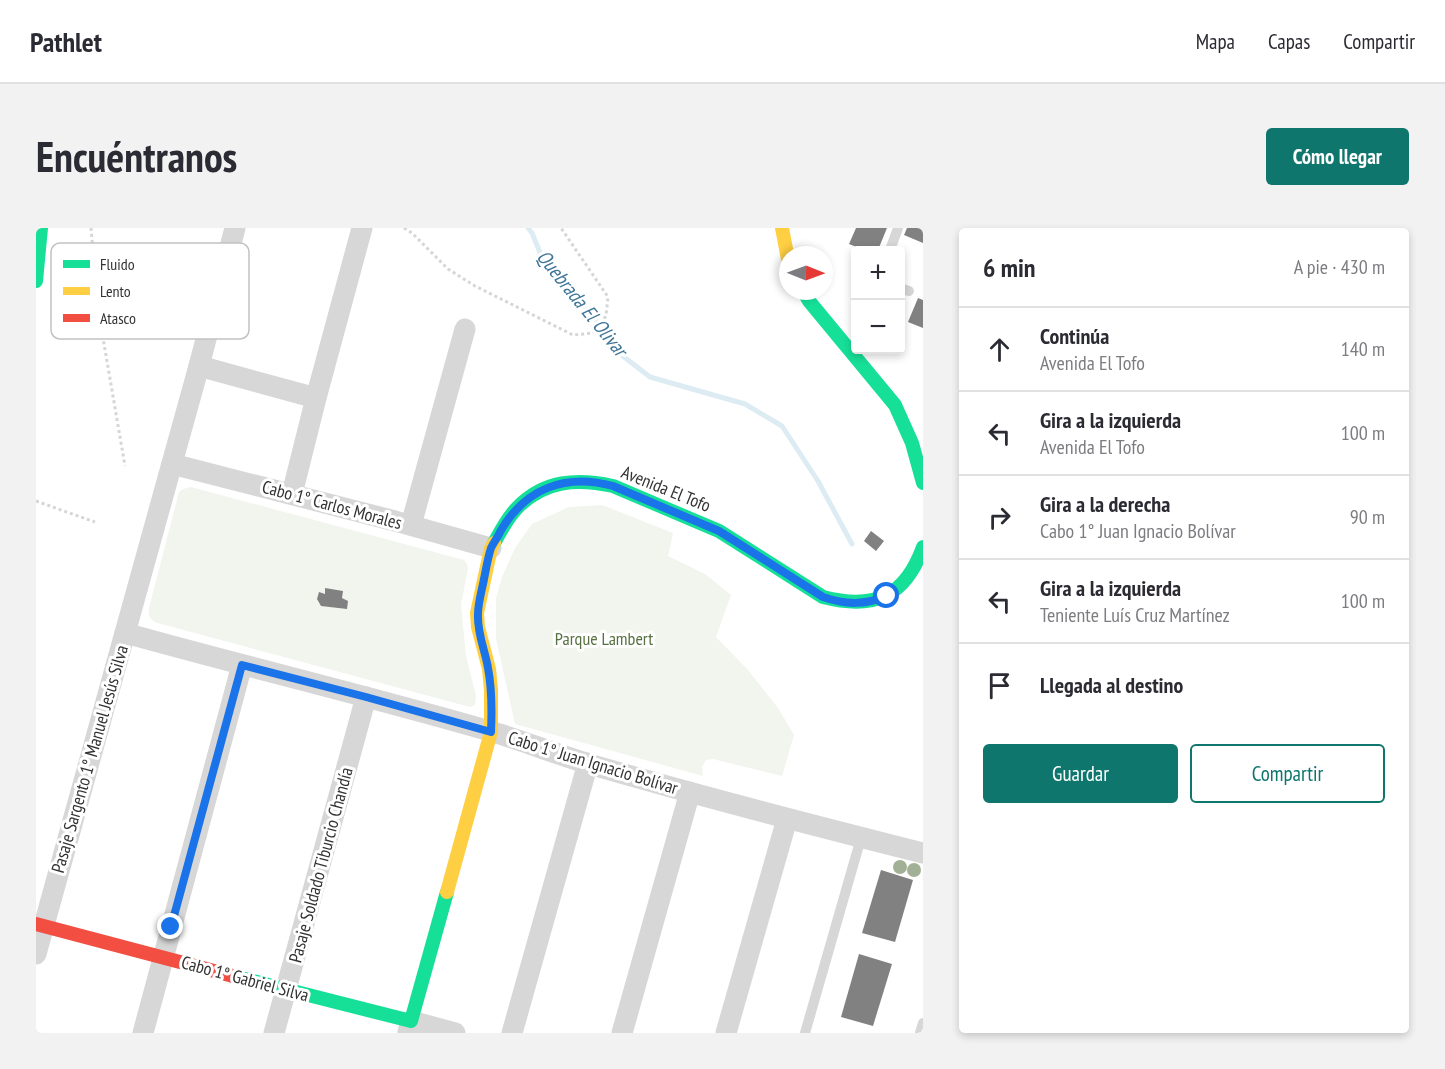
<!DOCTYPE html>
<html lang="es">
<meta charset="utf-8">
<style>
body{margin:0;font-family:"PT Sans Narrow",sans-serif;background:#f2f2f3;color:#2b2b33}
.controls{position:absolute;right:18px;top:18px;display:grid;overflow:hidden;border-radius:6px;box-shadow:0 3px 9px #0003}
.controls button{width:54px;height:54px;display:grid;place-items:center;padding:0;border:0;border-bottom:2px solid #e1e1e2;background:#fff;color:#2b2b33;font:30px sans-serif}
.compass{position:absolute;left:743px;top:18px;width:54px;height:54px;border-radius:50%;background:#fff;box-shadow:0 3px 9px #0003;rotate:91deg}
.stop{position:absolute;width:18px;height:18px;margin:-14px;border:4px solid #1a73e8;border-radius:50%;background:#fff}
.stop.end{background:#1a73e8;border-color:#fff;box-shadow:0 2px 6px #0008}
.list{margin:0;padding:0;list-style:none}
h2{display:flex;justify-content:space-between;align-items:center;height:78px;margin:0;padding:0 24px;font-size:26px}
h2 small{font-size:20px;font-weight:400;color:#7c7c81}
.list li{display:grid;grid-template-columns:39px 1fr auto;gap:18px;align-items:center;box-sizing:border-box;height:84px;padding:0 24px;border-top:2px solid #e1e1e2}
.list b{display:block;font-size:22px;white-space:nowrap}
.list p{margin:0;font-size:20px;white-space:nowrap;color:#7c7c81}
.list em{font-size:20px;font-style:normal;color:#7c7c81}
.actions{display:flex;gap:12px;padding:18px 24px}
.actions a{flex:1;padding:14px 0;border:2px solid #0f766e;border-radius:6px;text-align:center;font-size:21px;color:#0f766e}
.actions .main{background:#0f766e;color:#fff}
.icon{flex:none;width:33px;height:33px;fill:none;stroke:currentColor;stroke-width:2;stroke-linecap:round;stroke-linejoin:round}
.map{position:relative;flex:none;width:887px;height:805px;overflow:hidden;border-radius:6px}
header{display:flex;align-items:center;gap:36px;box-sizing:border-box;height:84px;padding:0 30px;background:#fff;border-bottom:2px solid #e1e1e2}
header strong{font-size:28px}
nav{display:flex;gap:33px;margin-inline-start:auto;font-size:21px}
.intro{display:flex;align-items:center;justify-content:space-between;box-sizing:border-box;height:144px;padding:0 36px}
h1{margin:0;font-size:42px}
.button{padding:15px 27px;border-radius:6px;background:#0f766e;color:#fff;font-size:21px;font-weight:700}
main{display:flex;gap:36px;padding:0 36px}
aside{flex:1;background:#fff;border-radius:6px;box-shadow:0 3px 9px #0003}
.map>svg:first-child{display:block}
</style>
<header>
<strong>Pathlet</strong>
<nav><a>Mapa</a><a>Capas</a><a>Compartir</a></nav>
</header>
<div class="intro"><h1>Encuéntranos</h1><a class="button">Cómo llegar</a></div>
<main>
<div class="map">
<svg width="887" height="805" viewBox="0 0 887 805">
<rect width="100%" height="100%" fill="#fff"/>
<!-- green -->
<g fill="#f1f5ed">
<polygon points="155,259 428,332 431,336 432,341 425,376 430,428 440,468 439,477 434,479 118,394 113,388 113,380 143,264 147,261"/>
<polygon points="566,277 637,305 632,328 669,346 695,367 680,409 712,442 742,480 758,507 746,548 677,531 670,532 666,539 667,548 479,496 460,411 460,370 466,349 479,320 496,296 533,279"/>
</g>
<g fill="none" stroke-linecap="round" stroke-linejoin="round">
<!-- stream -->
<polyline stroke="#ddebf3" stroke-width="5" points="492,0 496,5 505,27 563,96 579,122 614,149 709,176 746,198 782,253 816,316"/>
</g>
<!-- building -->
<g fill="#818181">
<polygon points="820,0 851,0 842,22 828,22 813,16"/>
<polygon points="871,0 887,0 887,15 868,7"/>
<polygon points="882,70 887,72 887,100 872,94"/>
<polygon points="835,303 848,313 840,323 828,313"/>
<polygon points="289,360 307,363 306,370 312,373 311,381 285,378 281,371 283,364 289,366"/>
<polygon points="845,642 877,652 859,714 826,705"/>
<polygon points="823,726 856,736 837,798 805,789"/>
</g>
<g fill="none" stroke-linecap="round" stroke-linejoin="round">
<!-- path -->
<g stroke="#d6d6d6" stroke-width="3" stroke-dasharray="3 3" stroke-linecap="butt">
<polyline points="55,0 62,81 89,238"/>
<polyline points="368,0 376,5 412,41 439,58 537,107 557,105 570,88 572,69 525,0"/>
<polyline points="0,273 59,294"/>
</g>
<!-- lane -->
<g stroke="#d7d7d7" stroke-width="10">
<polyline points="854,22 862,0"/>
<polyline points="864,60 873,63"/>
<polyline points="769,805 825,610"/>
<polyline points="884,805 887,795"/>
</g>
<!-- street -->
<g stroke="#d7d7d7" stroke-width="21">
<polyline points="163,138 280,170"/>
<polyline points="136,236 359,293 455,320"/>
<polyline points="256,266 280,170 326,0"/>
<polyline points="375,297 429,101"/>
<path d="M89,405C211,439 333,468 454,503C487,513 520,526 553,536C664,568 775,597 887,625"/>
<polyline points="0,726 163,138 199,0"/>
<polyline points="372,804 375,793 419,805"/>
<polyline points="107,805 206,437"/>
<polyline points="238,805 330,469"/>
<polyline points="476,805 552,535"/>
<polyline points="586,805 654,564"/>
<polyline points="690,805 751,591"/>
</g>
<!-- fast -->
<g stroke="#16e098" stroke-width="14">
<polyline points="0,53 5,0"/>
<polyline points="767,63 773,73 859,177 876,215 887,255"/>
<path d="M458,315C465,303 471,290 481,280C508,252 541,250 577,258L683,303L787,369C838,382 869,369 887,319"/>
<polyline points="197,748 375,793 411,664"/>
</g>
<!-- slow -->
<g stroke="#ffcf43" stroke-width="14">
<polyline points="746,0 752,31"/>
<polyline points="411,664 455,504 455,462 453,441 442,399 441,385 455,320 458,315"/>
</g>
<!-- jam -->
<polyline stroke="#f24e42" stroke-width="14" points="0,696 197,748"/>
</g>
<!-- trees -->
<g fill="#a2b095">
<circle cx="864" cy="639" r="7"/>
<circle cx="878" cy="642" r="7"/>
</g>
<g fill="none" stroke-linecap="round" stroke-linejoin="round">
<!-- route -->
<path stroke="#1a73e8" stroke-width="8" d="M135,699L206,437L330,469L455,504C456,482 456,461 452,440C449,422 441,405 442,386C442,375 446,362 448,351C450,341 452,329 455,320C458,314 462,309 464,304C489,260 530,245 577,258L683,303L787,369C810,377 829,377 851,368"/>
</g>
<g text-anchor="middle" stroke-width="6" stroke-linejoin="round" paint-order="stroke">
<!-- street labels -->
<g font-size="18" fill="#333" stroke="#fff">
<text transform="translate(630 261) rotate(22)" y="6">Avenida El Tofo</text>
<text transform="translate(296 277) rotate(15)" y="6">Cabo 1° Carlos Morales</text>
<text transform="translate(54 531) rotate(-74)" y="6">Pasaje Sargento 1° Manuel Jesús Silva</text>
<text transform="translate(557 535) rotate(17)" y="6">Cabo 1° Juan Ignacio Bolívar</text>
<text transform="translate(285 637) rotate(-75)" y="6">Pasaje Soldado Tiburcio Chandía</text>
<text transform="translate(209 751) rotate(15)" y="6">Cabo 1° Gabriel Silva</text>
</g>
<!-- park labels -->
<g font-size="18" fill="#56703f" stroke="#fff">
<text x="568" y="417">Parque Lambert</text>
</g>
<!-- water labels -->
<g font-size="20" font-style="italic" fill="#3f7597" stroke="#fff">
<text transform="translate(546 75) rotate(51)" y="7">Quebrada El Olivar</text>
</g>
</g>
<!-- legend -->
<rect x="15" y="15" width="198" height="96" rx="9" fill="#fff" stroke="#c2c2c2" stroke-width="1.5"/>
<rect x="27" y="32" width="27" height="8" fill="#16e098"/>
<rect x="27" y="59" width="27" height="8" fill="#ffcf43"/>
<rect x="27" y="86" width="27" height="8" fill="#f24e42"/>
<g font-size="16" fill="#333">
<text x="64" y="42">Fluido</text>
<text x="64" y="69">Lento</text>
<text x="64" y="96">Atasco</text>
</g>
</svg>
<div class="controls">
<button>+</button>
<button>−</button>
</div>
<svg class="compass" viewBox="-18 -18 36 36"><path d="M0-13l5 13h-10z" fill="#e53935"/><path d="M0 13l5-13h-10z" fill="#7c7c81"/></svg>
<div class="stop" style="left:851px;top:368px"></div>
<div class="stop end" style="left:135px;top:699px"></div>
</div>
<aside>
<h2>6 min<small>A pie · 430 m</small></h2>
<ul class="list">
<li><svg class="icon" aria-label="ahead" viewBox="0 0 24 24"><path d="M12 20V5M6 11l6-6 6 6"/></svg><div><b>Continúa</b><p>Avenida El Tofo</p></div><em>140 m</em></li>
<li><svg class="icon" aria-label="left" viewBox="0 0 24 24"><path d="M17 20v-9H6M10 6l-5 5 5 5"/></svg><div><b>Gira a la izquierda</b><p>Avenida El Tofo</p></div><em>100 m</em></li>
<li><svg class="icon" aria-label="right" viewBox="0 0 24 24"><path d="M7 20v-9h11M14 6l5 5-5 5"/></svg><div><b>Gira a la derecha</b><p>Cabo 1° Juan Ignacio Bolívar</p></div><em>90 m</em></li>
<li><svg class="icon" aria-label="left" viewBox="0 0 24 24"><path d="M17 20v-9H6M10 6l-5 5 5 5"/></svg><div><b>Gira a la izquierda</b><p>Teniente Luís Cruz Martínez</p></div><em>100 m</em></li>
<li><svg class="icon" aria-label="arrive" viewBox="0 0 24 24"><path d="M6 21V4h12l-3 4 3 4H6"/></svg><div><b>Llegada al destino</b></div></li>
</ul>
<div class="actions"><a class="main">Guardar</a><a>Compartir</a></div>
</aside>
</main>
